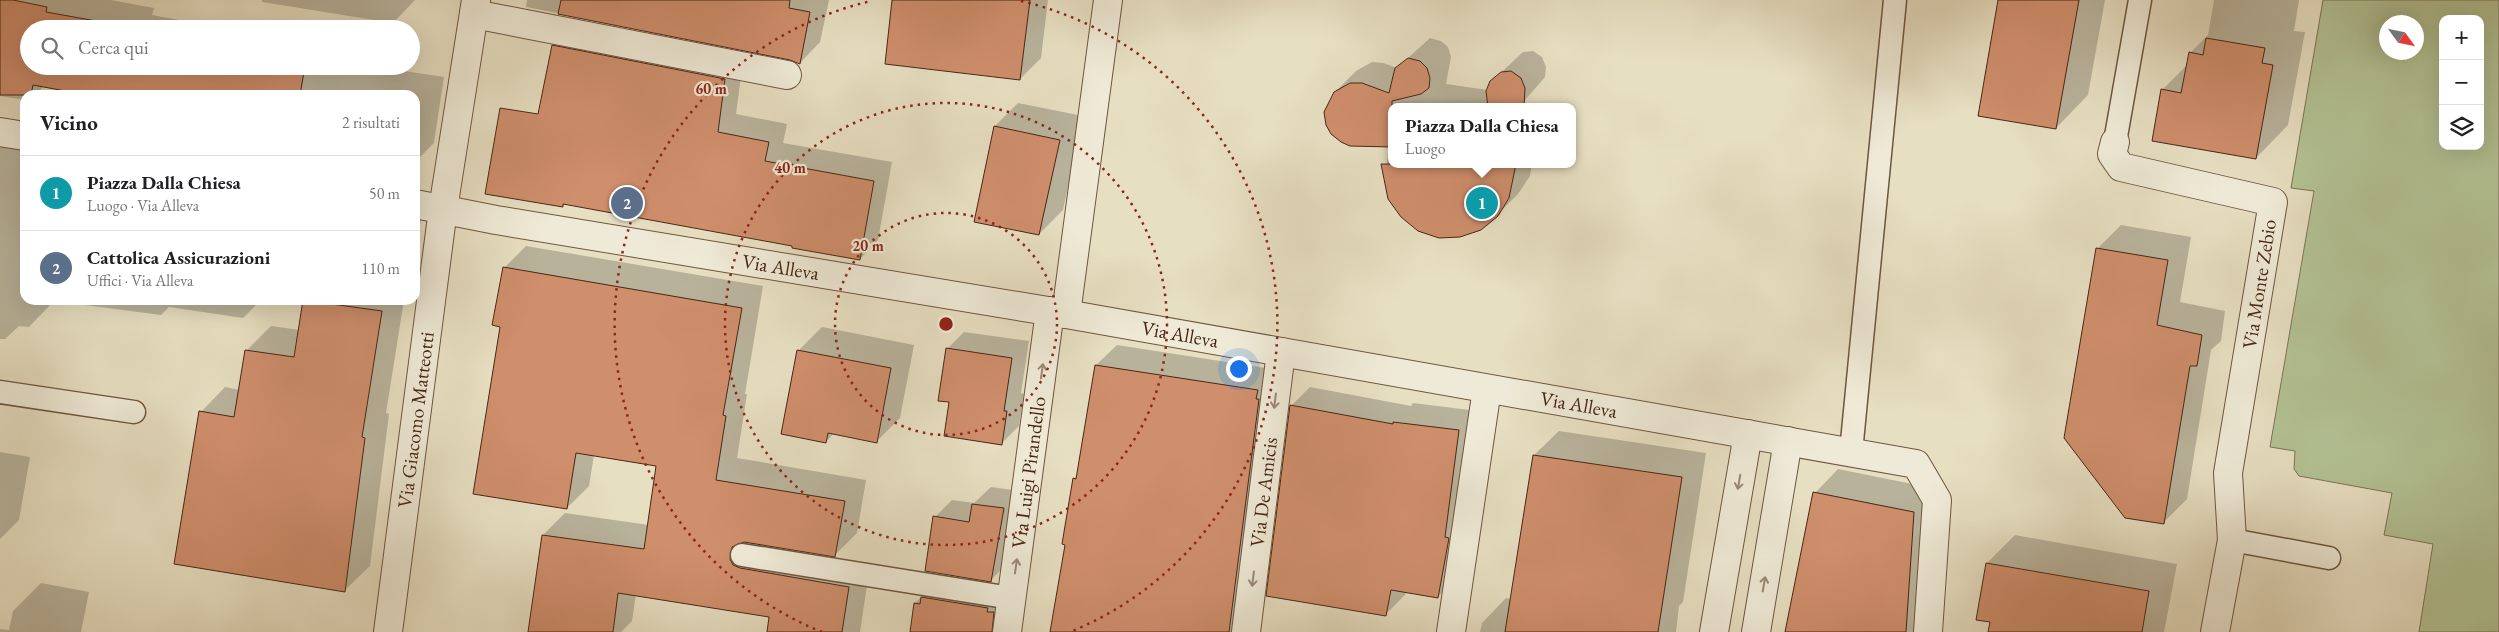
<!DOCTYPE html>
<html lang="it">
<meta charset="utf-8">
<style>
body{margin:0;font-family:"EB Garamond",serif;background:#f2f2f2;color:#202124}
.controls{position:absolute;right:15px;top:15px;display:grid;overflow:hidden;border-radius:10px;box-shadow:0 5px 20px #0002}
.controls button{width:45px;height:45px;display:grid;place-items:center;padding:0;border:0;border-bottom:1px solid #e0e0e0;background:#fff;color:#202124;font:25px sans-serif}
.compass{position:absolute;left:2379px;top:15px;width:45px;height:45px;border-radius:50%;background:#fff;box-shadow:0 5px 20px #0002;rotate:123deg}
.you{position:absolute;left:1238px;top:368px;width:18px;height:18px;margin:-12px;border:4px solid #fff;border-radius:50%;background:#1a73e8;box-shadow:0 0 0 8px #1a73e833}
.badge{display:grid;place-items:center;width:32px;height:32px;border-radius:50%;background:#d93025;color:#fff;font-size:16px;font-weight:700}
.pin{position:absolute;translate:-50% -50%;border:2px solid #fff;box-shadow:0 1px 5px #0006}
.popup{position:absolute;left:1388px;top:103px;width:188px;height:65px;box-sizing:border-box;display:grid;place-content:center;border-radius:10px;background:#fff;filter:drop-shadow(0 1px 4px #0005);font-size:16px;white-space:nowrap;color:#757577}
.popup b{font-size:19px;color:#202124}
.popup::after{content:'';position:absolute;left:50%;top:100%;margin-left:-10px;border:10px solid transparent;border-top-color:#fff}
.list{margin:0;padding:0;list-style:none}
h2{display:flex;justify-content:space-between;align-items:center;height:65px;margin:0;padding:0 20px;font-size:21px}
h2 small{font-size:16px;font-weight:400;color:#757577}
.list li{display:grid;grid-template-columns:32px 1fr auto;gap:15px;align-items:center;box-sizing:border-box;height:75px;padding:0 20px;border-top:1px solid #e0e0e0}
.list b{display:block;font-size:19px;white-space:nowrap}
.list p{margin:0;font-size:16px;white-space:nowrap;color:#757577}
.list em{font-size:16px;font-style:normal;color:#757577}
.icon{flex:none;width:28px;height:28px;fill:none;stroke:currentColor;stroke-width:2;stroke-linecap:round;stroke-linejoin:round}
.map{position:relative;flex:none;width:2499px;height:632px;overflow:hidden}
.search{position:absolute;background:#fff;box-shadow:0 5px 20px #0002;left:20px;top:20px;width:400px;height:55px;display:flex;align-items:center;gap:12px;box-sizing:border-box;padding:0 18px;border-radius:28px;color:#757577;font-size:19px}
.panel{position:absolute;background:#fff;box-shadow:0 5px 20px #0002;left:20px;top:90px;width:400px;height:215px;border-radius:15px}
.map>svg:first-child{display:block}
</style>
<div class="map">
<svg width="2499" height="632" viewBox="0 0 2499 632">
<rect width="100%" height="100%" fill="#e7dfc2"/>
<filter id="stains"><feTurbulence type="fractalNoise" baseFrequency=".004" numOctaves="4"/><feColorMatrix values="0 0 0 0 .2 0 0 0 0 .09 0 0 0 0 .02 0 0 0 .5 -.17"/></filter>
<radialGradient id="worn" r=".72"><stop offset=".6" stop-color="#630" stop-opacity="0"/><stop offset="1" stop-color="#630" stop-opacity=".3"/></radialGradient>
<!-- green -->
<path fill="#b3c295" stroke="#7d7454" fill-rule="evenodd" d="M2323,0H2499V632H2419L2433,544L2384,535L2392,493L2299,476L2294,469L2295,451L2270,447L2314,191L2291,188ZM2443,19H2480V146H2443ZM2386,22H2416V52H2386Z"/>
<!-- shadow -->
<g fill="#0003">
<polygon points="0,0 111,0 154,8 152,15 229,29 29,29 29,66 371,66 444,77 434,143 415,162 415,95 94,95 44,86 35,95 25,95 25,100 0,96"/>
<polygon points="262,0 415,0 393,23 262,2"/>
<polygon points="527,0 829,0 820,42 800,63 790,58 526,7"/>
<polygon points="894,0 1048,0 1041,58 1020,79"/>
<polygon points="2000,0 2105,0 2088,95 2056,128"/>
<polygon points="2214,0 2299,0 2294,31 2305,32 2288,125 2256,158 2162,90 2188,64 2190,53 2208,35"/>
<polygon points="572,27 743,61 736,114 787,124 783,143 892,162 878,240 860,259 794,245 565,203 562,206 539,116 553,46"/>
<polygon points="1430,38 1441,41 1448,47 1451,57 1446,84 1488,90 1491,82 1523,52 1533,51 1542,57 1546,67 1545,77 1519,107 1392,107 1392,164 1532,164 1530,176 1518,194 1497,215 1385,177 1389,145 1335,92 1356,71 1372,62 1383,63 1397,68"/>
<polygon points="1018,103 1083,116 1063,210 1039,234 995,126"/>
<polygon points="0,146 25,150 25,300 261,300 243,318 169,307 161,315 54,301 29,327 19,326 5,339 0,339"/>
<polygon points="415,210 422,211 415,263"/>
<polygon points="2121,225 2191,237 2180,302 2225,311 2221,341 2211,350 2187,499 2163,523 2097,249"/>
<polygon points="526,246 763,286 745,394 747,394 737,458 866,480 857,533 835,555 756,544 870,565 860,632 768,632 771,616 636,595 632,621 621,632 535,632 543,535 565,513 649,525 658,464 594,455 589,486 567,508 501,326 504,268"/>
<polygon points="304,300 404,300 386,413 389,414 370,566 345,590 201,412 225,387 240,390 247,350 271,326 300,330"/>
<polygon points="822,327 914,345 900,418 876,442 834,433 826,442 798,351"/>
<polygon points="964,332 1029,341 1021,393 1024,394 1019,426 1002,443 951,401 947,349"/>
<polygon points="1117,345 1278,370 1246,632 1051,632 1067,544 1074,479 1078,474 1096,365"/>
<polygon points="1310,387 1411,406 1413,403 1478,411 1456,578 1438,597 1406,591 1405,595 1386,614 1291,406"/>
<polygon points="1559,431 1706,453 1683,602 1679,606 1676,632 1480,632 1482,623 1506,598 1512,599 1534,455"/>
<polygon points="0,452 30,457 19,520 0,539"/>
<polygon points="1838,469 1937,489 1927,632 1786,632 1815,493"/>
<polygon points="991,487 1020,491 1008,563 991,580 935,517 952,500 974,503"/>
<polygon points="2015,535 2177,564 2164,632 1989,632 1991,621 1978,619 1987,563"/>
<polygon points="41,583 89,592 81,632 0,632 0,629 9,630 13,611"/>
<polygon points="932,586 1004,591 999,632 911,632 915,603"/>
</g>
<!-- building -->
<g fill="#cf8e6c" stroke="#472713">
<polygon points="0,0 13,0 47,7 46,12 141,29 29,29 29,66 305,66 300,95 87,95 33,85 31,95 0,95"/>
<polygon points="561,0 790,0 789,8 810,12 800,64 790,60 558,14"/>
<polygon points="892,0 1030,0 1020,80 885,64"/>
<polygon points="1998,0 2079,0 2056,129 1978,116"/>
<polygon points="2206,38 2265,48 2262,63 2273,65 2256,159 2152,141 2161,89 2181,93 2189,52 2203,55"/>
<polygon points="552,45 725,79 718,132 769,142 765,161 874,181 860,260 792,248 792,246 563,204 563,207 485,194 500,108 538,114"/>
<polygon points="1408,58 1420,61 1427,68 1430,78 1429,88 1421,94 1392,101 1392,147 1350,146 1341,142 1331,134 1326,125 1324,112 1334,92 1350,83 1362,83 1389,93 1395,68"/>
<polygon points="1511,71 1521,78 1525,88 1524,107 1488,107 1486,91 1490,81 1501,72"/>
<polygon points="994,126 1060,140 1039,235 974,222"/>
<polygon points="1381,164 1516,164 1509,198 1498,216 1481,230 1460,237 1439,238 1418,231 1401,217 1388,199"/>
<polygon points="2096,248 2168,260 2157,325 2202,335 2197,366 2190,366 2164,524 2125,518 2064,438"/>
<polygon points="503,267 742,308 723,415 726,416 716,480 845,501 835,557 744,542 732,547 730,559 733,565 740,568 849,587 842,632 767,632 769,617 618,593 613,632 528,632 542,535 644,549 656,466 576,453 567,509 473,494 500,327 492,325"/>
<polygon points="303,300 382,311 362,437 365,438 345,592 174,564 199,411 234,417 245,350 294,357"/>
<polygon points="946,348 1012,358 1004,411 1007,411 1002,445 944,436 949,402 938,401"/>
<polygon points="797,350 891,368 877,443 828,433 826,443 781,434"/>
<polygon points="1095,365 1258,390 1256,399 1259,399 1229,632 1050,632 1065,545 1062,544 1073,478 1076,479"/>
<polygon points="1290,405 1393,424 1393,422 1459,430 1445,537 1449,538 1438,598 1391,590 1386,616 1266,596"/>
<polygon points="1533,455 1682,477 1658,632 1505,632"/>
<polygon points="1813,492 1914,512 1906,632 1785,632"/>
<polygon points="972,504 1004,508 991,582 925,571 933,516 969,522"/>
<polygon points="1986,563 2149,591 2142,632 1988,632 1990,622 1976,620"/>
<polygon points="921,597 988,608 987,612 994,612 992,632 910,632 914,603 920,604"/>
</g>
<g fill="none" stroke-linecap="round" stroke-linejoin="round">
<defs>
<g id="service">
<polyline points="2115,142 2140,0"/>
<polyline points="0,392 134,412"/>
<polyline points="1851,452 1895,0"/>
<polyline points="2232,540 2329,558"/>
<polyline points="742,555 1011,598"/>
</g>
<g id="minor">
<polyline points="474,14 787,75"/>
<polyline points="0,132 25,136"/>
<polyline points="2115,142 2112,154 2121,167 2273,202 2228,473 2232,540 2215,632"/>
<path id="s1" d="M415,204L496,220L1066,314L1916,464L1937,500L1928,632"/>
<polyline points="1066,314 1108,0"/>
<path id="s2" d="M388,632L443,209L476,0"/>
<path id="s3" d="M1007,632L1050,311"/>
<path id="s4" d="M1246,632L1281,352"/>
<polyline points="1451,632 1487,389"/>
<polyline points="1714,632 1748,434"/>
<polyline points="1756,632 1788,441"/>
</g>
</defs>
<!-- service casing -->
<use href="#service" stroke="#6f553f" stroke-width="25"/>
<!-- minor casing -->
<use href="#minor" stroke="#6f553f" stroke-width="30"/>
<!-- service -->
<use href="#service" stroke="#efead7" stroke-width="22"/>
<!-- minor -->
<use href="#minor" stroke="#efead7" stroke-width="28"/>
</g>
<!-- one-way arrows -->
<defs><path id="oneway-shaft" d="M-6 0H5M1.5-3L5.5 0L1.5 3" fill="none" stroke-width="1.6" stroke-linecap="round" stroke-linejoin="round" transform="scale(1.25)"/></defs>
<g stroke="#9b8875">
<use href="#oneway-shaft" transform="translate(1042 371) rotate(-82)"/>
<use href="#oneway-shaft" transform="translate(1275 401) rotate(97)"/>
<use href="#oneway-shaft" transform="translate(1739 482) rotate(100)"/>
<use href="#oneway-shaft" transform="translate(1016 566) rotate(-82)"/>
<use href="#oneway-shaft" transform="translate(1253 579) rotate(97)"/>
<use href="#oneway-shaft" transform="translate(1764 584) rotate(-80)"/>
</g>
<!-- distance rings -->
<g fill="none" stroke="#8f2418" stroke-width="2.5" stroke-dasharray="2.5 5">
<circle cx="946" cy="324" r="111"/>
<circle cx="946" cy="324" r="221"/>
<path d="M822 632A332 332 0 0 1 871 1M1021 1A332 332 0 0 1 1070 632"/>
</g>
<g text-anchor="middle" stroke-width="4.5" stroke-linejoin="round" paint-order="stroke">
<!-- street labels -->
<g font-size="20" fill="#472713" stroke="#efead7">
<text dy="7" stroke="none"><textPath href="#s1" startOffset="371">Via Alleva</textPath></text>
<text transform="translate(2259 284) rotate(-81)" y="7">Via Monte Zebio</text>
<text dy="7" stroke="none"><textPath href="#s1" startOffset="776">Via Alleva</textPath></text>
<text dy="7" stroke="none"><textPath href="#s1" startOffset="1181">Via Alleva</textPath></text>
<text dy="7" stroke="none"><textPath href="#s2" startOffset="214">Via Giacomo Matteotti</textPath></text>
<text dy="7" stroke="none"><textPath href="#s3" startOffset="161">Via Luigi Pirandello</textPath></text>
<text dy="7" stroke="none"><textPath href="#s4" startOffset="141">Via De Amicis</textPath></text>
</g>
</g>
<circle cx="946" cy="324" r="8" fill="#8f2418" stroke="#efead7" stroke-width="2.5"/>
<g font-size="15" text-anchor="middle" font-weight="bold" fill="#8f2418" stroke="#efead7" stroke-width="4.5" stroke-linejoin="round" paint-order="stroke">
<text x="711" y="94">60 m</text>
<text x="790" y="173">40 m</text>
<text x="868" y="251">20 m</text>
</g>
<rect width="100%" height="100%" filter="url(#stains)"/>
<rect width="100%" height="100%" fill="url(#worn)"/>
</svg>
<div class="controls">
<button>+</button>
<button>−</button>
<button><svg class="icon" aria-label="layers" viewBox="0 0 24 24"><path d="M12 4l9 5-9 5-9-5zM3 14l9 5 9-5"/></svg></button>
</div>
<svg class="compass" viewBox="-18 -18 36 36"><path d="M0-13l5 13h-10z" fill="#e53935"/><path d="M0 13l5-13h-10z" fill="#757577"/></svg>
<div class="you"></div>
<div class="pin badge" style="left:1482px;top:203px;background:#0f9aa8">1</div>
<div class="popup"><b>Piazza Dalla Chiesa</b>Luogo</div>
<div class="pin badge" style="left:627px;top:203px;background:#5c6f8a">2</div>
<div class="search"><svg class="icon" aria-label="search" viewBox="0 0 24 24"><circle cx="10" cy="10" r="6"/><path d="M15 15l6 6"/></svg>Cerca qui</div>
<section class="panel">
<h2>Vicino<small>2 risultati</small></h2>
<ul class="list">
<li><span class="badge" style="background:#0f9aa8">1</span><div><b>Piazza Dalla Chiesa</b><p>Luogo · Via Alleva</p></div><em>50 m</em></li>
<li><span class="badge" style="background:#5c6f8a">2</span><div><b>Cattolica Assicurazioni</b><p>Uffici · Via Alleva</p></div><em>110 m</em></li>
</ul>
</section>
</div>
